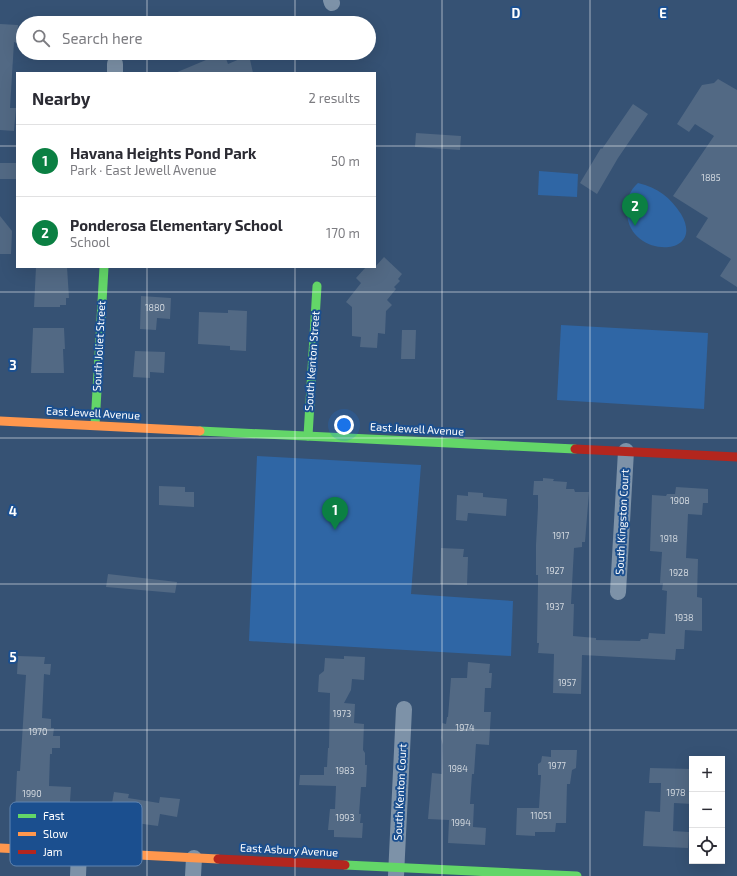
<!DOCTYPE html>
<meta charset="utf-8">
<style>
body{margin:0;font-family:"Exo 2",sans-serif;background:#f7f7f7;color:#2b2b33}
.controls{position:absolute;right:12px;bottom:12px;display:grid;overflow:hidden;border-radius:0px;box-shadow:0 4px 16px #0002}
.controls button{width:36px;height:36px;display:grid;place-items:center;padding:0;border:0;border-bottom:1px solid #e1e1e2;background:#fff;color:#2b2b33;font:20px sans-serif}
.you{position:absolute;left:344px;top:425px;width:14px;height:14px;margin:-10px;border:3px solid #fff;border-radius:50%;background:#1a73e8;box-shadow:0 0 0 6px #1a73e833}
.badge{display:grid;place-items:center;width:26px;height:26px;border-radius:50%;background:#0b8043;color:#fff;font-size:13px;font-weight:700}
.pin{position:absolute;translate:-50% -33px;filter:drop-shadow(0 1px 2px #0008)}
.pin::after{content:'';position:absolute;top:21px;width:14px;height:12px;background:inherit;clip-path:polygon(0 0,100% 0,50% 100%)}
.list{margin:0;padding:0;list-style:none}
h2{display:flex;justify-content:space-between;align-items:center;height:52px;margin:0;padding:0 16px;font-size:17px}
h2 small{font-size:13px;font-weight:400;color:#7c7c81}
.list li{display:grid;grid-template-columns:26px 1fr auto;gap:12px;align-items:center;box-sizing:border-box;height:72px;padding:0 16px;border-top:1px solid #e1e1e2}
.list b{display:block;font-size:15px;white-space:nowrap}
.list p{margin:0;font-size:13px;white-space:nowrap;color:#7c7c81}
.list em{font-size:13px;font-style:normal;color:#7c7c81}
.icon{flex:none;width:22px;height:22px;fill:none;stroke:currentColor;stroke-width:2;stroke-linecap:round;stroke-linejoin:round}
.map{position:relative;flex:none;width:737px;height:876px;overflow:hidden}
.search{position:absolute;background:#fff;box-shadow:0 4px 16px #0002;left:16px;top:16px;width:360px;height:44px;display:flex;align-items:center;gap:10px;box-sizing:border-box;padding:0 14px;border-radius:22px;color:#7c7c81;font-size:15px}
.panel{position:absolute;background:#fff;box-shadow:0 4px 16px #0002;left:16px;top:72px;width:360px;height:196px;border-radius:0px}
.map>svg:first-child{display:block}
</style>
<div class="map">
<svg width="737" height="876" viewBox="0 0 737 876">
<rect width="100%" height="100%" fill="#365274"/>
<!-- green -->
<g fill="#2f66a5">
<polygon points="539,171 578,174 577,197 538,195"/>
<path d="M638,183C658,188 670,197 681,214C707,258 629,259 627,213C626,201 629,191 638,183Z"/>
<polygon points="561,325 708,333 704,409 557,400"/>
<polygon points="257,456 421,465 411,594 513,601 511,656 249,641"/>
</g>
<!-- building -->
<g fill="#526984">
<polygon points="0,24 18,25 17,43 14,42 10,108 16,108 14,131 0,130"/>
<polygon points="203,53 224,53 228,64 249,55 253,73 175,73 206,60"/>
<polygon points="718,79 737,90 737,287 720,276 731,259 696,237 708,218 673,196 714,136 695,124 689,132 677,124 702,85 714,83"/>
<polygon points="633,104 648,114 618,158 597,194 580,183 601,148 602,149"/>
<polygon points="416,133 461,136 460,150 415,147"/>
<rect x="0" y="163" width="17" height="16"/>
<polygon points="0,216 12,231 11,254 0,254"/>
<polygon points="384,257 402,274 398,279 400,281 394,287 396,289 387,300 392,305 386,311 385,334 378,333 377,348 360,347 361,337 352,336 352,307 346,302 361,283 356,278 366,267 375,267"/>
<polygon points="36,267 67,267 69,298 66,298 66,305 60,305 60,307 34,307"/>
<polygon points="141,296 171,298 170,319 157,318 156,330 140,329"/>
<polygon points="228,310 247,311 246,351 230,350 230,346 198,344 199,312 228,313"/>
<polygon points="33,328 64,328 65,349 63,349 64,373 31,373"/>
<polygon points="402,330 416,330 415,359 401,359"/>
<polygon points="135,351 165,352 164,373 150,372 150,378 133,377"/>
<polygon points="543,478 554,479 553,481 567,482 566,489 574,489 575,492 589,492 585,542 582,542 582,547 574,548 571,604 574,604 573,636 596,638 596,640 640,641 641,639 648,639 649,633 665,634 667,591 662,590 663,583 660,583 662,552 650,551 652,495 666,496 667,494 675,494 676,487 708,489 708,503 703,503 702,515 688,514 686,558 698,559 697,597 702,598 702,631 685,630 684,649 676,649 675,660 582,655 581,694 553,693 554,654 538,653 539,643 537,643 538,584 538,575 536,575 536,545 538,507 538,495 533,495 534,481 543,481"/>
<polygon points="159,486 185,487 185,492 194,492 194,507 159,505"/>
<polygon points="468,492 483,493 483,497 507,499 506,516 468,513 467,521 456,520 457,495 468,496"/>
<polygon points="441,548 464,549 463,557 468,557 467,585 440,584"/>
<polygon points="108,574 177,582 175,593 106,587"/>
<polygon points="18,656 45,657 44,664 51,664 50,675 44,674 42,718 51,719 51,728 54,728 53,736 60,736 60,748 52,748 52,754 50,754 49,786 71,787 69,816 15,813 17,771 20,771 26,675 17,674"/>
<polygon points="344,656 365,657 364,680 352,679 351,690 344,703 355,704 354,723 364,724 363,750 365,753 365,765 367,765 366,787 361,787 359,814 361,814 360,823 363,823 362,838 334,837 334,830 328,830 330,809 335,809 336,786 299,785 300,775 324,775 324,767 327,767 328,748 329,748 330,693 318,692 319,675 324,671 325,658 344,659"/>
<polygon points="468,662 490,664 489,673 492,673 491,688 485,688 484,712 491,712 489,745 476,744 474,774 472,774 470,804 474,804 473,827 486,828 485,845 448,843 449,820 428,819 432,773 442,774 443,745 441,738 442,723 446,724 447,717 448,717 451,678 467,678"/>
<polygon points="551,750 577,750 576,768 572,770 570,784 567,784 566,823 556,823 555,832 535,832 535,836 516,835 517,808 539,808 541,775 538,775 538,764 541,762 542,756 551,757"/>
<polygon points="650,768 692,769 692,804 674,803 673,831 689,832 688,848 643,846 645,811 660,812 661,783 649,783"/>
<polygon points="114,792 129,794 128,798 159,803 160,797 180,799 177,817 160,814 158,826 121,821 122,811 111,809"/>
</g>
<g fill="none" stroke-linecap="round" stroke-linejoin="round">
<!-- street -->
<g stroke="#7d92a8" stroke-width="16">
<polyline points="331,0 332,3"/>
<polyline points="115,73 115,64"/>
<polyline points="618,592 626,451"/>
<polyline points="78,876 79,852"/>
<polyline points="193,876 194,858"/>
<polyline points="396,876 404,709"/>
</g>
<!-- fast -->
<g stroke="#63d668" stroke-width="9">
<polyline points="95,425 104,267"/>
<polyline points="200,431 575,449"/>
<polyline points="308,436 317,286"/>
<polyline points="345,865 577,876"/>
</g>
<!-- slow -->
<g stroke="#ff974d" stroke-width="9">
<polyline points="0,421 200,431"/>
<polyline points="0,848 218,859"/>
</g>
<!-- jam -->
<g stroke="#b3261e" stroke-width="9">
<polyline points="575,449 737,457"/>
<polyline points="218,859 345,865"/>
</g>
</g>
<!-- grid -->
<path fill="none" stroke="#fff" stroke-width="1" stroke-opacity="0.55" d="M147,0V23M295,0V23M442,0V876M590,0V876M147,53V73M295,53V73M0,146H17M375,146H737M147,267V876M295,267V876M0,292H737M0,438H737M0,584H737M0,730H737"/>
<g text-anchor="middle" stroke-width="4" stroke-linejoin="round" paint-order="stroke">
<!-- number labels -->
<g font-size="9" fill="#d4dae0">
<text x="711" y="181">1885</text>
<text x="155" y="311">1880</text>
<text x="680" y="504">1908</text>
<text x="561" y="539">1917</text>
<text x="669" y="542">1918</text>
<text x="555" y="574">1927</text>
<text x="679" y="576">1928</text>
<text x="555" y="610">1937</text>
<text x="684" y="621">1938</text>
<text x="567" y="686">1957</text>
<text x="342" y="717">1973</text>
<text x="465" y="731">1974</text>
<text x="38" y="735">1970</text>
<text x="557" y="769">1977</text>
<text x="458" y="772">1984</text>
<text x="345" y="774">1983</text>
<text x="676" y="796">1978</text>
<text x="32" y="797">1990</text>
<text x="541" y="819">11051</text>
<text x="345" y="821">1993</text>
<text x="461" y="826">1994</text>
</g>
<!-- street labels -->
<g font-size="11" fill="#fff" stroke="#1b4f8f">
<text transform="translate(99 346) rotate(-87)" y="4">South Joliet Street</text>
<text transform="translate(312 361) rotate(-86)" y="4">South Kenton Street</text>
<text transform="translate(93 413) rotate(3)" y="4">East Jewell Avenue</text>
<text transform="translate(417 429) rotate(3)" y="4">East Jewell Avenue</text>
<text transform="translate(622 522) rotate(-87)" y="4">South Kingston Court</text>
<text transform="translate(400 792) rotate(-87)" y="4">South Kenton Court</text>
<text transform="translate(289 850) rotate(3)" y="4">East Asbury Avenue</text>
</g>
</g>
<!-- legend -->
<rect x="10" y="802" width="132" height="64" rx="6" fill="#1b4f8f" stroke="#5f84b1" stroke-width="1"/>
<rect x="18" y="814" width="18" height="4" fill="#63d668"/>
<rect x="18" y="832" width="18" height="4" fill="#ff974d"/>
<rect x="18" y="850" width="18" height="4" fill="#b3261e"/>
<g font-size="11" fill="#fff">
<text x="43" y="820">Fast</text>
<text x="43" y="838">Slow</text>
<text x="43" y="856">Jam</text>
</g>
<g font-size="13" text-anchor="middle" font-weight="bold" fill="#fff" stroke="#1b4f8f" stroke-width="4" stroke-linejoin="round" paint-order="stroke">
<text x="516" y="18">D</text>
<text x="663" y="18">E</text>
<text x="13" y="370">3</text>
<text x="13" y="516">4</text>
<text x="13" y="662">5</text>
</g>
</svg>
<div class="controls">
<button>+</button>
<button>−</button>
<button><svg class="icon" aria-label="locate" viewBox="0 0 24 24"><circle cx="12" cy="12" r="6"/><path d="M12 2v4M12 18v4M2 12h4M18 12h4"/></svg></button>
</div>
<div class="you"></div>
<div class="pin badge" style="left:335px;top:530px">1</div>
<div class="pin badge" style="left:635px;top:226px">2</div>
<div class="search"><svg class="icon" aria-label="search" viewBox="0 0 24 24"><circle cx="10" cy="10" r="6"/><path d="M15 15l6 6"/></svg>Search here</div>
<section class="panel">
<h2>Nearby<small>2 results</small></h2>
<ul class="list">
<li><span class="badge">1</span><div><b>Havana Heights Pond Park</b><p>Park · East Jewell Avenue</p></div><em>50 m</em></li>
<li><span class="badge">2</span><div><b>Ponderosa Elementary School</b><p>School</p></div><em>170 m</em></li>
</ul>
</section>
</div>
